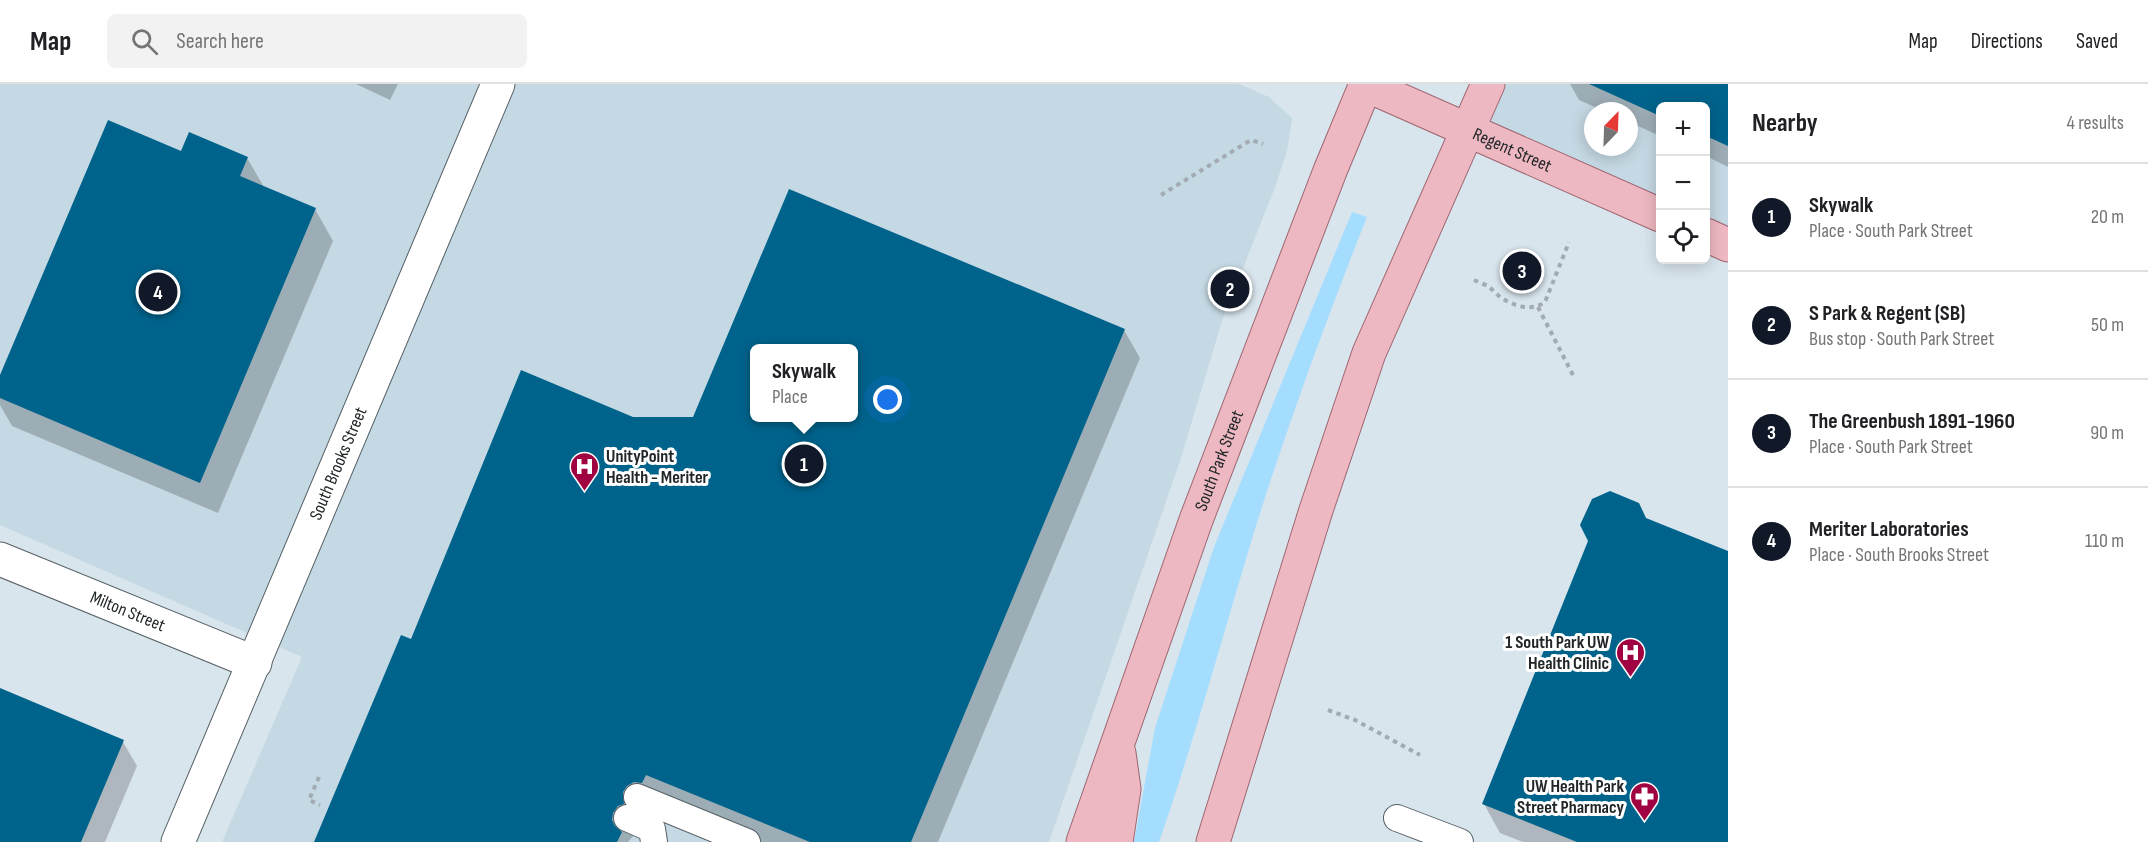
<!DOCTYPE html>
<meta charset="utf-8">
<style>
body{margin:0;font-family:"Sofia Sans Condensed",sans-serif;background:#f2f2f2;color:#202124}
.controls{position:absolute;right:18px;top:18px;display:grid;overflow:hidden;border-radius:9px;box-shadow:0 3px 15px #0003}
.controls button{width:54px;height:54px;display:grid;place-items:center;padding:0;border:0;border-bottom:2px solid #e0e0e0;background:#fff;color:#202124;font:30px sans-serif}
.compass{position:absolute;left:1584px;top:18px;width:54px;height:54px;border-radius:50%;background:#fff;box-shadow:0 3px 15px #0003;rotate:23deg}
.you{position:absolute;left:888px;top:316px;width:21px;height:21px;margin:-15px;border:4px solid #fff;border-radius:50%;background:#1a73e8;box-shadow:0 0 0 9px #1a73e833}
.badge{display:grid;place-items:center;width:39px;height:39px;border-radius:50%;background:#111827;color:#fff;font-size:20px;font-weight:700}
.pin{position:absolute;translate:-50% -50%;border:3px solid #fff;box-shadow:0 2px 6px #0006}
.popup{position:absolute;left:750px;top:260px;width:108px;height:78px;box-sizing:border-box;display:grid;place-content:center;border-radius:9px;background:#fff;filter:drop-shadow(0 2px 4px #0005);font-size:20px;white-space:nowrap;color:#757577}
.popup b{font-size:22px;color:#202124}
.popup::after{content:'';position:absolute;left:50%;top:100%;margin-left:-12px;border:12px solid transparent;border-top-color:#fff}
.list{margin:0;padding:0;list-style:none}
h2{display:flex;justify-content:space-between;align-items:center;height:78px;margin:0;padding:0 24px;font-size:26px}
h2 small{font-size:20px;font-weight:400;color:#757577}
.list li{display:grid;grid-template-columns:39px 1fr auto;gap:18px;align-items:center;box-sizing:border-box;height:108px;padding:0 24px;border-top:2px solid #e0e0e0}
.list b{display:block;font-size:22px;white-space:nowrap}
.list p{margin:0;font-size:20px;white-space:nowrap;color:#757577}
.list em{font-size:20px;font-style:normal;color:#757577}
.icon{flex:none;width:33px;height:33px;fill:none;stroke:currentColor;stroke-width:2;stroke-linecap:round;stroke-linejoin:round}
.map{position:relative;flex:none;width:1728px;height:758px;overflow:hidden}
header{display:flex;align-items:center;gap:36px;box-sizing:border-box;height:84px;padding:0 30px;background:#fff;border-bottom:2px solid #e0e0e0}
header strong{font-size:28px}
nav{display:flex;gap:33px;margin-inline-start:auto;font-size:21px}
.search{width:420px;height:54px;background:#f2f2f2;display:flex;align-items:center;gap:15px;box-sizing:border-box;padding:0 21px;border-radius:9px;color:#757577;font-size:22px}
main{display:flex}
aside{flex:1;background:#fff}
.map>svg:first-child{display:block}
</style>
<header>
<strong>Map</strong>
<div class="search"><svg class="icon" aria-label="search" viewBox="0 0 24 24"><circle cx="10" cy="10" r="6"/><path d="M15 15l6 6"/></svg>Search here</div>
<nav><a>Map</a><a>Directions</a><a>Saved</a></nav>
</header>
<main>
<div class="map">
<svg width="1728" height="758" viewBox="0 0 1728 758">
<rect width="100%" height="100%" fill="#d9e5ed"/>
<!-- built -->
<g fill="#c5d9e4" fill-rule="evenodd">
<path d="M0,0H1239L1269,13L1292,34L1287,67L1274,106L1222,237L1181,374L1049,758H222L302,573L0,441ZM754,264H854V334H754Z"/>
<path d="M1488,0H1728V161L1706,151V22H1660V131L1467,45ZM1593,27H1629V63H1593Z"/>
</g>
<!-- green -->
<path fill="#a5ddfe" d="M1352,128L1367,133C1326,236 1288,340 1255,445C1223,550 1195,655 1159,758H1134L1155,644L1214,463Z"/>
<!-- shadow -->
<g fill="#0003" fill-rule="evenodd">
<polygon points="356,0 398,0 390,16"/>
<polygon points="1570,0 1728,0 1728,83 1706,72 1706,22 1660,22 1660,52 1629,38 1629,27 1604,27 1579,16"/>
<polygon points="182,69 247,74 264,103 315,125 333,157 218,429 12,342 0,321 0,295"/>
<path d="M790,107L1124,246L1140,274L938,758H751L662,719L628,758H316L402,553L412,557L685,357ZM754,264H854V334H754Z"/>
<polygon points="1647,436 1728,468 1728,758 1523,758 1500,749 1484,720"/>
<polygon points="0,605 123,658 137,682 105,758 0,758"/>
</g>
<!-- building -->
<g fill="#00638b" fill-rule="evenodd">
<polygon points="1589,0 1728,0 1728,62 1706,52 1706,22 1660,22 1660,32"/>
<polygon points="108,36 181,67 189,48 248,73 240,92 316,124 200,399 0,314 0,291"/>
<path d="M789,105L1125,245L911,758H810L646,691L642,699L634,698L627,702L623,708L624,720L618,722L613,729L612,736L615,742L622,748L617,758H314L401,551L411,555L521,286L633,333H693ZM754,264H854V333H754Z"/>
<polygon points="1610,407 1639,419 1646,434 1728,467 1728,758 1577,758 1482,720 1588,457 1580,441 1592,415"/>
<polygon points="0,604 124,656 81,758 0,758"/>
</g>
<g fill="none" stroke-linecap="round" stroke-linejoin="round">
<defs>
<g id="service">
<polyline points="637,713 747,758"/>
<polyline points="627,734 652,745 654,758"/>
<polyline points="1397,734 1460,758"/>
</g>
<g id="minor">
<path id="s1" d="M0,475L255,579"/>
<path id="s2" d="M178,758L498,0"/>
</g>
<g id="primary">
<path id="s3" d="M1366,1L1660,131"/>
<polyline points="1706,151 1728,161"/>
<path id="s4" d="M1083,758L1196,436L1330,87L1366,0"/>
<polyline points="1116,758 1124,705 1119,669"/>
<polyline points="1213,758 1316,426 1369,269 1488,0"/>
</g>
</defs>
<!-- service casing -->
<use href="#service" stroke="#545f65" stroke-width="28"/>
<!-- minor casing -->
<use href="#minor" stroke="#545f65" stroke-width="35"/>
<!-- primary casing -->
<use href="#primary" stroke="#9e6671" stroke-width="35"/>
<!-- path -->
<g stroke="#a1abb1" stroke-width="4" stroke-dasharray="4.5 4.5" stroke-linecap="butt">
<polyline points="1161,111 1251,56 1263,60"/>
<path d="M1474,196C1478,198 1484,200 1488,202C1492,205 1495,209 1499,212C1512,222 1532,228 1545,218L1569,158"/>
<polyline points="1538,223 1575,295"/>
<polyline points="1328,626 1355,636 1420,671"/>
<polyline points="319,693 309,716 320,721"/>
</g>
<!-- service -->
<use href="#service" stroke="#fff" stroke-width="26"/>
<!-- minor -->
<use href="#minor" stroke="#fff" stroke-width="33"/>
<!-- primary -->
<use href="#primary" stroke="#edb8c1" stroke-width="33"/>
</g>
<!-- icons -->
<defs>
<symbol id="hospital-pin" viewBox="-11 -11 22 30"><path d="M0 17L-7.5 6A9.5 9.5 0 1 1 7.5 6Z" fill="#a00241" stroke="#fff"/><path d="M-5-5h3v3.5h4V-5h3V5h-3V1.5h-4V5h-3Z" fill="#fff"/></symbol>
<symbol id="pharmacy-pin" viewBox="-11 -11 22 30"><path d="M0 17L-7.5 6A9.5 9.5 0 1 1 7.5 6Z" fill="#a00241" stroke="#fff"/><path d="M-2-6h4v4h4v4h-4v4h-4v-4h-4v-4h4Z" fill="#fff"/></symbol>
</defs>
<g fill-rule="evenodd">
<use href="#hospital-pin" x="568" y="366" width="33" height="45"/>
<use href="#hospital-pin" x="1614" y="552" width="33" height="45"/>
<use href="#pharmacy-pin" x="1628" y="696" width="33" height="45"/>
</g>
<g text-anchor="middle" stroke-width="6" stroke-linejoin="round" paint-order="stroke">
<!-- street labels -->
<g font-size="18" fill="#212628" stroke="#fff">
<text dy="6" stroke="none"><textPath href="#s3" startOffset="160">Regent Street</textPath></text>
<text dy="6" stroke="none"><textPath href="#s4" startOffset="405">South Park Street</textPath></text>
<text dy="6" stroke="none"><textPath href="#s2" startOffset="411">South Brooks Street</textPath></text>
<text dy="6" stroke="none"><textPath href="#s1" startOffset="138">Milton Street</textPath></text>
</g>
<!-- poi labels -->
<g font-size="18" font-weight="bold" fill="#212628" stroke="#fff" text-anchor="end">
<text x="606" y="378" text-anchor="start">UnityPoint<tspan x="606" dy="21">Health - Meriter</tspan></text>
<text x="1609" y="564">1 South Park UW<tspan x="1609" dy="21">Health Clinic</tspan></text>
<text x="1624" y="708">UW Health Park<tspan x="1624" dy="21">Street Pharmacy</tspan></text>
</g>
</g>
</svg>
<div class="controls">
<button>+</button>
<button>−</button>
<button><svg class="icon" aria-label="locate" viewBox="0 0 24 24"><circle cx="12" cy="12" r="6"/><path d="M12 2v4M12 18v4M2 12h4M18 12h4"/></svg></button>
</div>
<svg class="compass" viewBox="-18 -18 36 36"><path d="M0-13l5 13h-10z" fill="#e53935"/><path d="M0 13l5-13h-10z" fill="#757577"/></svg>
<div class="you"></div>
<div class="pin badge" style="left:804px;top:380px">1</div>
<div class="popup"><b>Skywalk</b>Place</div>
<div class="pin badge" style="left:1230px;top:205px">2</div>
<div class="pin badge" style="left:1522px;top:187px">3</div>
<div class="pin badge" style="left:158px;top:208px">4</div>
</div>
<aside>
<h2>Nearby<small>4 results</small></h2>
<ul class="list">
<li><span class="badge">1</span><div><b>Skywalk</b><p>Place · South Park Street</p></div><em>20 m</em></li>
<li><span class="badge">2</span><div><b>S Park &amp; Regent (SB)</b><p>Bus stop · South Park Street</p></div><em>50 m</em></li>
<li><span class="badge">3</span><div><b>The Greenbush 1891-1960</b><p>Place · South Park Street</p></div><em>90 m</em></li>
<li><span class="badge">4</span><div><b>Meriter Laboratories</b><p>Place · South Brooks Street</p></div><em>110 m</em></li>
</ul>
</aside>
</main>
